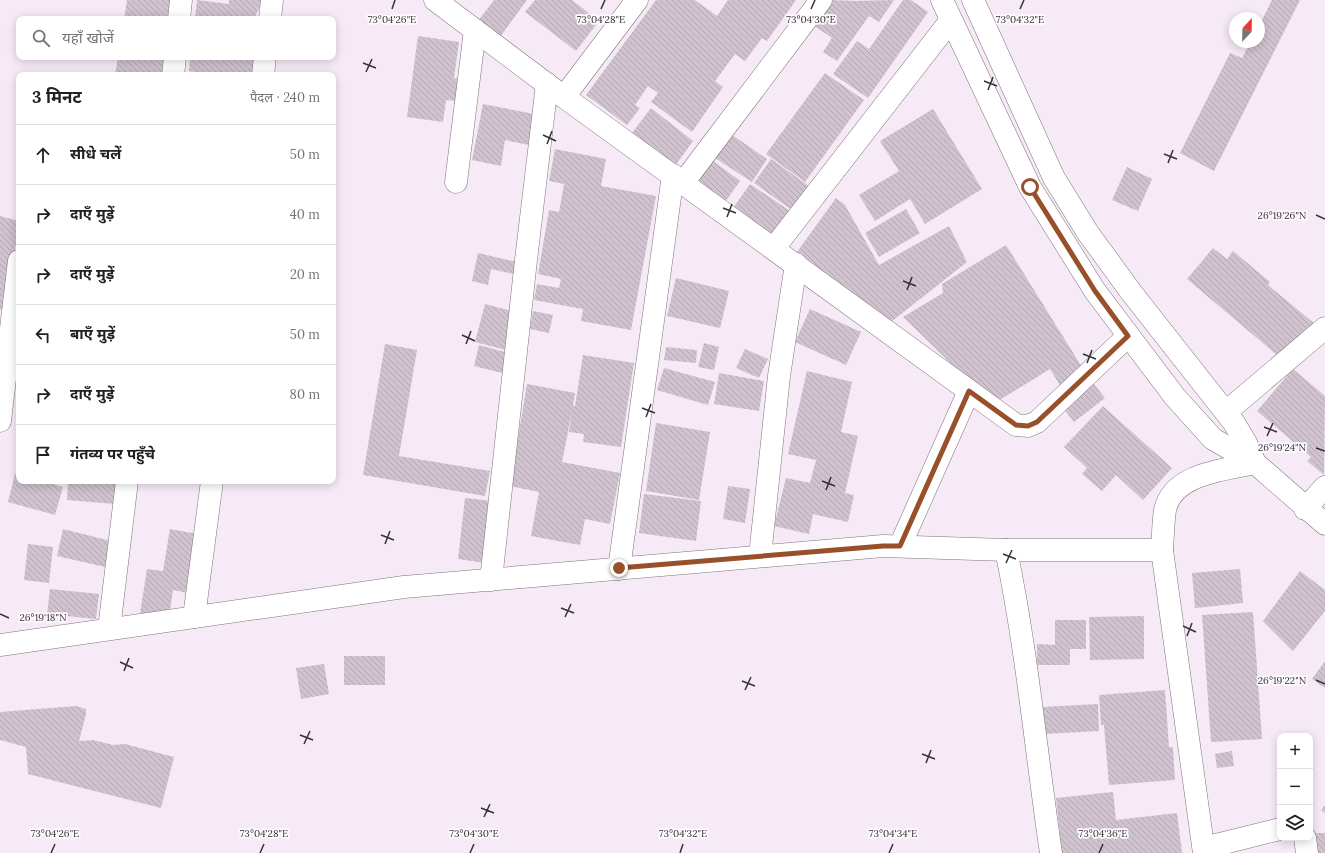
<!DOCTYPE html>
<html lang="hi">
<meta charset="utf-8">
<style>
body{margin:0;font-family:Lora,"Noto Sans Devanagari",serif;background:#f2f2f2;color:#202124}
.controls{position:absolute;right:12px;bottom:12px;display:grid;overflow:hidden;border-radius:8px;box-shadow:0 2px 10px #0003}
.controls button{width:36px;height:36px;display:grid;place-items:center;padding:0;border:0;border-bottom:1px solid #e0e0e0;background:#fff;color:#202124;font:20px sans-serif}
.compass{position:absolute;left:1229px;top:12px;width:36px;height:36px;border-radius:50%;background:#fff;box-shadow:0 2px 10px #0003;rotate:22deg}
.stop{position:absolute;width:12px;height:12px;margin:-9px;border:3px solid #975029;border-radius:50%;background:#fff}
.stop.end{background:#975029;border-color:#fff;box-shadow:0 1px 4px #0008}
.list{margin:0;padding:0;list-style:none}
h2{display:flex;justify-content:space-between;align-items:center;height:52px;margin:0;padding:0 16px;font-size:17px}
h2 small{font-size:13px;font-weight:400;color:#757577}
.list li{display:grid;grid-template-columns:26px 1fr auto;gap:12px;align-items:center;box-sizing:border-box;height:60px;padding:0 16px;border-top:1px solid #e0e0e0}
.list b{display:block;font-size:15px;white-space:nowrap}
.list em{font-size:13px;font-style:normal;color:#757577}
.icon{flex:none;width:22px;height:22px;fill:none;stroke:currentColor;stroke-width:2;stroke-linecap:round;stroke-linejoin:round}
.map{position:relative;flex:none;width:1325px;height:853px;overflow:hidden}
.search{position:absolute;background:#fff;box-shadow:0 2px 10px #0003;left:16px;top:16px;width:320px;height:44px;display:flex;align-items:center;gap:10px;box-sizing:border-box;padding:0 14px;border-radius:8px;color:#757577;font-size:15px}
.panel{position:absolute;background:#fff;box-shadow:0 2px 10px #0003;left:16px;top:72px;width:320px;height:412px;border-radius:8px}
.map>svg:first-child{display:block}
</style>
<div class="map">
<svg width="1325" height="853" viewBox="0 0 1325 853">
<defs>
<pattern id="building-back-hatch" width="6" height="6" patternUnits="userSpaceOnUse"><rect width="6" height="6" fill="#d0c2cf"/><path d="M-1 5l2 2M0 0l6 6M5-1l2 2" fill="none" stroke="#b3a7b2"/></pattern>
</defs>
<rect width="100%" height="100%" fill="#f7eaf7"/>
<!-- building -->
<g fill="url(#building-back-hatch)">
<polygon points="127,0 176,0 173,19 124,19"/>
<polygon points="197,0 229,4 229,0 261,0 260,6 254,19 195,19"/>
<polygon points="494,0 527,0 500,37 478,21"/>
<polygon points="535,0 572,0 599,21 576,51 525,12"/>
<polygon points="656,0 695,0 717,16 728,0 796,0 767,41 762,38 745,61 735,54 715,81 723,87 692,132 651,102 658,93 648,86 635,105 640,108 627,125 586,95"/>
<polygon points="830,0 856,1 894,0 879,22 869,16 837,61 823,52 832,38 813,25"/>
<polygon points="903,0 911,0 928,12 868,98 833,74 857,41 869,49"/>
<polygon points="1272,0 1300,0 1214,171 1180,153 1230,53 1242,58 1251,42 1259,42 1259,26"/>
<polygon points="418,36 459,42 454,78 459,79 457,101 446,100 443,122 407,117"/>
<polygon points="118,57 167,57 164,75 115,75"/>
<polygon points="190,57 257,57 255,75 217,75 189,71"/>
<polygon points="825,73 864,100 805,182 766,154"/>
<polygon points="483,104 534,114 529,145 505,140 501,166 472,160"/>
<polygon points="651,108 693,141 675,166 632,133"/>
<polygon points="933,109 982,189 925,224 910,199 875,221 859,195 899,171 880,141"/>
<polygon points="728,132 767,159 752,182 712,156"/>
<polygon points="555,149 606,159 601,186 656,196 631,330 581,321 583,309 534,300 537,284 559,288 561,279 538,274 549,210 559,212 564,184 549,181"/>
<polygon points="708,157 740,181 723,205 691,181"/>
<polygon points="771,159 809,186 792,210 754,183"/>
<polygon points="1127,167 1152,179 1138,211 1112,200"/>
<polygon points="750,184 790,211 771,238 731,211"/>
<polygon points="836,198 845,205 879,265 949,226 967,262 891,322 816,268 813,263 797,252"/>
<polygon points="906,209 920,233 879,257 865,233"/>
<polygon points="0,216 19,221 19,230 2,310 0,309"/>
<polygon points="1006,245 1085,372 1061,387 1050,369 993,404 903,317 943,293 942,284"/>
<polygon points="1213,248 1227,259 1233,251 1270,282 1268,285 1315,324 1284,361 1187,279"/>
<polygon points="478,253 517,262 514,274 491,269 488,285 472,281"/>
<polygon points="676,278 729,291 720,328 667,316"/>
<polygon points="485,304 516,312 506,350 475,342"/>
<polygon points="810,309 861,332 846,365 795,342"/>
<polygon points="533,311 553,315 549,333 530,329"/>
<polygon points="704,343 719,347 714,370 698,367"/>
<polygon points="385,344 417,350 399,456 490,471 485,496 363,475"/>
<polygon points="479,345 512,354 506,374 474,366"/>
<polygon points="666,347 697,350 696,363 664,360"/>
<polygon points="745,349 768,359 759,378 736,368"/>
<polygon points="583,355 634,363 621,447 583,442 584,434 569,432 572,412 562,462 620,473 610,524 585,519 580,545 531,536 539,492 510,486 527,384 575,393 573,406 575,406"/>
<polygon points="664,368 715,382 708,405 657,390"/>
<polygon points="1293,369 1325,396 1324,475 1307,461 1311,457 1257,411"/>
<polygon points="807,371 852,382 841,432 858,436 845,493 854,495 848,522 813,514 809,534 774,526 786,478 810,483 816,460 788,454"/>
<polygon points="719,373 764,381 759,411 714,404"/>
<polygon points="1091,380 1105,398 1074,422 1060,404"/>
<polygon points="1103,406 1172,468 1143,500 1116,475 1102,491 1082,474 1087,468 1064,447"/>
<polygon points="656,423 710,432 699,500 646,491"/>
<polygon points="15,474 19,475 19,481 41,481 63,487 55,515 8,502"/>
<polygon points="68,481 116,481 115,504 67,500"/>
<polygon points="728,486 750,489 745,523 723,519"/>
<polygon points="644,494 701,501 696,541 639,533"/>
<polygon points="465,498 492,501 485,563 458,559"/>
<polygon points="63,529 111,541 105,567 57,556"/>
<polygon points="170,529 197,534 188,593 173,590 168,624 139,620 147,569 163,571"/>
<polygon points="28,544 53,547 49,583 24,580"/>
<polygon points="1240,569 1243,603 1195,608 1192,573"/>
<polygon points="1300,571 1325,590 1325,611 1293,651 1263,621"/>
<polygon points="50,589 99,594 96,619 47,614"/>
<polygon points="1253,612 1262,739 1211,742 1202,615"/>
<polygon points="1144,616 1144,659 1090,660 1089,617"/>
<polygon points="1055,620 1086,620 1086,649 1070,649 1070,665 1037,665 1037,644 1055,645"/>
<rect x="344" y="656" width="41" height="29"/>
<polygon points="1325,661 1325,688 1312,679"/>
<polygon points="324,664 329,694 301,699 296,668"/>
<polygon points="1165,690 1169,747 1173,747 1175,780 1109,785 1104,725 1101,725 1099,695"/>
<polygon points="1098,704 1099,731 1044,734 1043,707"/>
<polygon points="76,706 86,709 86,714 79,741 93,740 113,745 125,744 174,757 161,808 28,774 26,747 0,740 0,712"/>
<polygon points="1232,751 1234,766 1217,768 1215,754"/>
<polygon points="1113,792 1116,820 1177,813 1182,853 1062,853 1056,798"/>
<polygon points="1325,805 1325,813 1321,810"/>
<rect x="1314" y="833" width="11" height="20"/>
</g>
<g fill="none" stroke-linecap="round" stroke-linejoin="round">
<defs>
<g id="minor">
<polyline points="435,0 564,97 637,0"/>
<polyline points="179,19 181,0"/>
<polyline points="270,19 272,0"/>
<polyline points="173,75 175,57"/>
<polyline points="263,75 265,57"/>
<polyline points="564,97 1016,425 1028,426 1037,422 1128,336"/>
<polyline points="456,182 475,30"/>
<polyline points="683,183 821,0"/>
<polyline points="774,248 951,20"/>
<polyline points="1226,412 1325,328"/>
<polyline points="0,421 19,261"/>
<polyline points="1305,509 1325,487"/>
<polyline points="900,546 969,391"/>
<path d="M1006,550C1027,650 1036,752 1051,853"/>
<polyline points="1162,550 1204,853"/>
<polyline points="760,556 779,376 796,264"/>
<polyline points="619,569 673,175"/>
<polyline points="491,580 526,260 547,84"/>
<polyline points="194,617 212,481"/>
<polyline points="109,629 127,481"/>
<polyline points="1305,838 1307,853"/>
<polyline points="1204,848 1280,829"/>
</g>
<path id="tertiary" d="M0,645L404,587L883,546L1006,550H1162C1163,537 1163,523 1165,510C1173,473 1225,470 1255,463"/>
<g id="primary">
<polyline points="942,0 1030,187 1095,291 1175,397 1213,439 1255,463 1325,524"/>
<polyline points="973,0 1054,178 1088,233 1131,292 1234,423 1246,443 1255,463"/>
</g>
</defs>
<!-- minor casing -->
<use href="#minor" stroke="#7e727d" stroke-width="23"/>
<!-- tertiary casing -->
<use href="#tertiary" stroke="#7e727d" stroke-width="23"/>
<!-- primary casing -->
<use href="#primary" stroke="#7e727d" stroke-width="23"/>
<!-- minor -->
<use href="#minor" stroke="#fff" stroke-width="22"/>
<!-- tertiary -->
<use href="#tertiary" stroke="#fff" stroke-width="22"/>
<!-- primary -->
<use href="#primary" stroke="#fff" stroke-width="22"/>
</g>
<g fill="none" stroke-linecap="round" stroke-linejoin="round">
<!-- route -->
<polyline stroke="#975029" stroke-width="5" points="619,568 883,546 900,546 969,391 1016,425 1028,426 1037,422 1128,336 1095,291 1030,187"/>
</g>
<!-- ticks -->
<path fill="none" stroke="#363136" stroke-width="1.5" d="M392,9L395,0M601,9L605,0M811,9L815,0M1020,9L1024,0M363,63L376,68M366,72L372,59M984,81L997,86M988,90L993,77M543,135L556,141M547,144L552,131M1164,154L1177,159M1168,163L1173,150M723,208L736,213M1316,215L1325,219M727,217L732,204M903,281L916,286M907,290L912,277M462,335L475,341M466,344L471,331M1083,354L1096,359M1087,363L1092,350M642,408L655,413M646,417L651,404M1264,427L1277,432M1267,436L1273,423M1316,448L1325,451M822,481L835,486M826,490L831,477M381,535L394,540M385,544L390,531M1003,554L1016,559M1006,563L1012,550M561,608L574,613M0,614L9,618M565,617L571,604M1183,626L1196,632M1187,636L1192,623M120,662L133,668M124,671L129,658M1316,680L1325,684M742,681L755,686M745,690L751,677M300,735L313,740M304,744L310,731M922,754L935,759M926,763L931,750M481,808L494,813M484,817L490,804M51,853L55,844M260,853L264,844M470,853L474,844M680,853L683,844M889,853L893,844M1099,853L1103,844"/>
<g font-size="10" text-anchor="middle" fill="#363136" stroke="#fefbfe" stroke-width="3.5" stroke-linejoin="round" paint-order="stroke">
<text x="392" y="23">73°04'26"E</text>
<text x="601" y="23">73°04'28"E</text>
<text x="811" y="23">73°04'30"E</text>
<text x="1020" y="23">73°04'32"E</text>
<text x="1282" y="219">26°19'26"N</text>
<text x="1282" y="451">26°19'24"N</text>
<text x="43" y="621">26°19'18"N</text>
<text x="1282" y="684">26°19'22"N</text>
<text x="55" y="837">73°04'26"E</text>
<text x="264" y="837">73°04'28"E</text>
<text x="474" y="837">73°04'30"E</text>
<text x="683" y="837">73°04'32"E</text>
<text x="893" y="837">73°04'34"E</text>
<text x="1103" y="837">73°04'36"E</text>
</g>
</svg>
<div class="controls">
<button>+</button>
<button>−</button>
<button><svg class="icon" aria-label="layers" viewBox="0 0 24 24"><path d="M12 4l9 5-9 5-9-5zM3 14l9 5 9-5"/></svg></button>
</div>
<svg class="compass" viewBox="-18 -18 36 36"><path d="M0-13l5 13h-10z" fill="#e53935"/><path d="M0 13l5-13h-10z" fill="#757577"/></svg>
<div class="stop" style="left:1030px;top:187px"></div>
<div class="stop end" style="left:619px;top:568px"></div>
<div class="search"><svg class="icon" aria-label="search" viewBox="0 0 24 24"><circle cx="10" cy="10" r="6"/><path d="M15 15l6 6"/></svg>यहाँ खोजें</div>
<section class="panel">
<h2>3 मिनट<small>पैदल · 240 m</small></h2>
<ul class="list">
<li><svg class="icon" aria-label="ahead" viewBox="0 0 24 24"><path d="M12 20V5M6 11l6-6 6 6"/></svg><div><b>सीधे चलें</b></div><em>50 m</em></li>
<li><svg class="icon" aria-label="right" viewBox="0 0 24 24"><path d="M7 20v-9h11M14 6l5 5-5 5"/></svg><div><b>दाएँ मुड़ें</b></div><em>40 m</em></li>
<li><svg class="icon" aria-label="right" viewBox="0 0 24 24"><path d="M7 20v-9h11M14 6l5 5-5 5"/></svg><div><b>दाएँ मुड़ें</b></div><em>20 m</em></li>
<li><svg class="icon" aria-label="left" viewBox="0 0 24 24"><path d="M17 20v-9H6M10 6l-5 5 5 5"/></svg><div><b>बाएँ मुड़ें</b></div><em>50 m</em></li>
<li><svg class="icon" aria-label="right" viewBox="0 0 24 24"><path d="M7 20v-9h11M14 6l5 5-5 5"/></svg><div><b>दाएँ मुड़ें</b></div><em>80 m</em></li>
<li><svg class="icon" aria-label="arrive" viewBox="0 0 24 24"><path d="M6 21V4h12l-3 4 3 4H6"/></svg><div><b>गंतव्य पर पहुँचे</b></div></li>
</ul>
</section>
</div>
